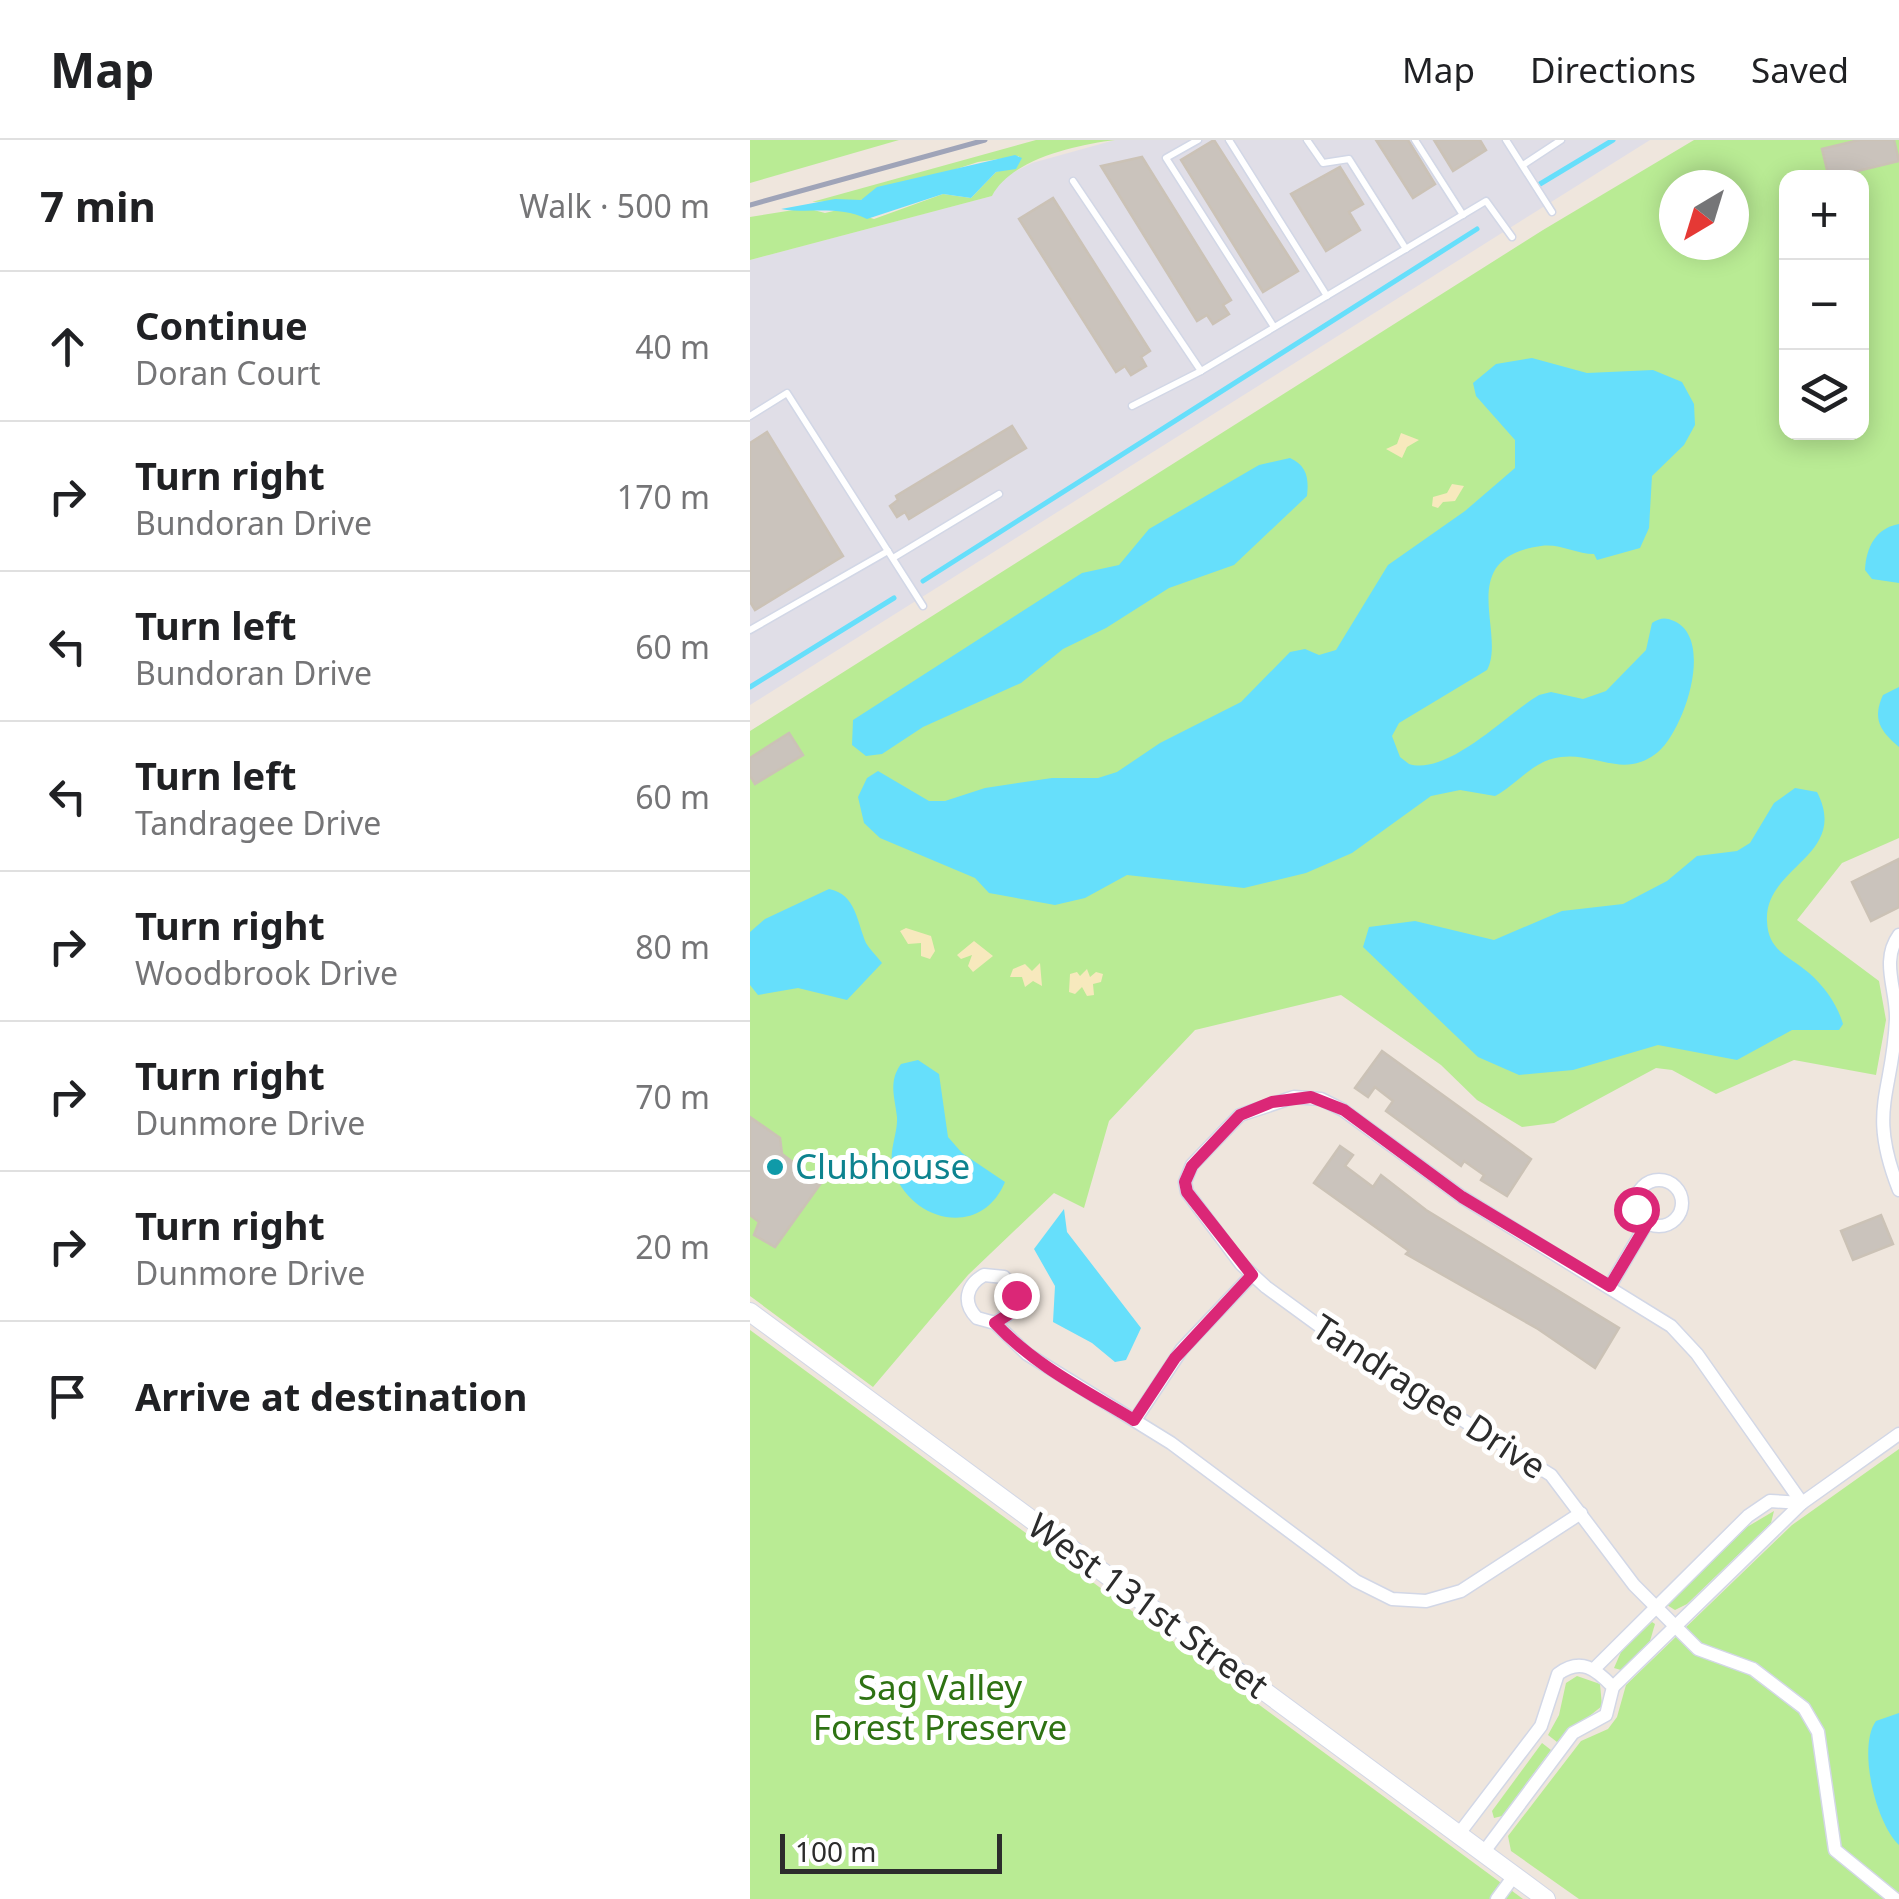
<!DOCTYPE html>
<meta charset="utf-8">
<style>
body{margin:0;font-family:"Noto Sans",sans-serif;background:#f2f2f2;color:#202124}
.controls{position:absolute;right:30px;top:30px;display:grid;overflow:hidden;border-radius:20px;box-shadow:0 5px 25px #0003}
.controls button{width:90px;height:90px;display:grid;place-items:center;padding:0;border:0;border-bottom:2px solid #e0e0e0;background:#fff;color:#202124;font:50px sans-serif}
.compass{position:absolute;left:909px;top:30px;width:90px;height:90px;border-radius:50%;background:#fff;box-shadow:0 5px 25px #0003;rotate:218deg}
.scale{position:absolute;left:30px;bottom:25px;width:222px;box-sizing:border-box;padding-left:10px;border:5px solid #2c2c2c;border-top:0;font-size:28px;line-height:35px;white-space:nowrap;color:#2c2c2c;-webkit-text-stroke:8px #fff;paint-order:stroke}
.stop{position:absolute;width:30px;height:30px;margin:-22px;border:8px solid #db2777;border-radius:50%;background:#fff}
.stop.end{background:#db2777;border-color:#fff;box-shadow:0 2px 10px #0008}
.list{margin:0;padding:0;list-style:none}
h2{display:flex;justify-content:space-between;align-items:center;height:130px;margin:0;padding:0 40px;font-size:42px}
h2 small{font-size:32px;font-weight:400;color:#757577}
.list li{display:grid;grid-template-columns:65px 1fr auto;gap:30px;align-items:center;box-sizing:border-box;height:150px;padding:0 40px;border-top:2px solid #e0e0e0}
.list b{display:block;font-size:38px;white-space:nowrap}
.list p{margin:0;font-size:32px;white-space:nowrap;color:#757577}
.list em{font-size:32px;font-style:normal;color:#757577}
.icon{flex:none;width:55px;height:55px;fill:none;stroke:currentColor;stroke-width:2;stroke-linecap:round;stroke-linejoin:round}
.map{position:relative;flex:none;width:1149px;height:1759px;overflow:hidden}
header{display:flex;align-items:center;gap:60px;box-sizing:border-box;height:140px;padding:0 50px;background:#fff;border-bottom:2px solid #e0e0e0}
header strong{font-size:48px}
nav{display:flex;gap:55px;margin-inline-start:auto;font-size:35px}
main{display:flex}
aside{flex:1;background:#fff}
.map>svg:first-child{display:block}
</style>
<header>
<strong>Map</strong>
<nav><a>Map</a><a>Directions</a><a>Saved</a></nav>
</header>
<main>
<aside>
<h2>7 min<small>Walk · 500 m</small></h2>
<ul class="list">
<li><svg class="icon" aria-label="ahead" viewBox="0 0 24 24"><path d="M12 20V5M6 11l6-6 6 6"/></svg><div><b>Continue</b><p>Doran Court</p></div><em>40 m</em></li>
<li><svg class="icon" aria-label="right" viewBox="0 0 24 24"><path d="M7 20v-9h11M14 6l5 5-5 5"/></svg><div><b>Turn right</b><p>Bundoran Drive</p></div><em>170 m</em></li>
<li><svg class="icon" aria-label="left" viewBox="0 0 24 24"><path d="M17 20v-9H6M10 6l-5 5 5 5"/></svg><div><b>Turn left</b><p>Bundoran Drive</p></div><em>60 m</em></li>
<li><svg class="icon" aria-label="left" viewBox="0 0 24 24"><path d="M17 20v-9H6M10 6l-5 5 5 5"/></svg><div><b>Turn left</b><p>Tandragee Drive</p></div><em>60 m</em></li>
<li><svg class="icon" aria-label="right" viewBox="0 0 24 24"><path d="M7 20v-9h11M14 6l5 5-5 5"/></svg><div><b>Turn right</b><p>Woodbrook Drive</p></div><em>80 m</em></li>
<li><svg class="icon" aria-label="right" viewBox="0 0 24 24"><path d="M7 20v-9h11M14 6l5 5-5 5"/></svg><div><b>Turn right</b><p>Dunmore Drive</p></div><em>70 m</em></li>
<li><svg class="icon" aria-label="right" viewBox="0 0 24 24"><path d="M7 20v-9h11M14 6l5 5-5 5"/></svg><div><b>Turn right</b><p>Dunmore Drive</p></div><em>20 m</em></li>
<li><svg class="icon" aria-label="arrive" viewBox="0 0 24 24"><path d="M6 21V4h12l-3 4 3 4H6"/></svg><div><b>Arrive at destination</b></div></li>
</ul>
</aside>
<div class="map">
<svg width="1149" height="1759" viewBox="0 0 1149 1759">
<rect width="100%" height="100%" fill="#efe6dd"/>
<!-- industrial -->
<polygon fill="#e0dee7" points="365,0 900,0 0,565 0,120 242,56 250,39 282,23"/>
<!-- green -->
<g fill="#b9eb94" fill-rule="evenodd">
<polygon points="0,0 149,0 0,43"/>
<path d="M286,0H365C326,5 261,19 242,56L0,120V77L56,68L75,73L92,69L124,79L193,54L221,58L246,32L266,26L269,16L228,22L111,60L62,62Z"/>
<path d="M944,0H1149V698L1092,723L1047,780L1129,841L1136,880L1126,935L1044,920L966,954L922,930L906,928L804,983L772,987L727,960L691,925L591,855L445,890L359,981L334,1068L304,1053L218,1135L123,1247L0,1156V591L793,90ZM1036,38H1112V292H1036ZM924,45H984V105H924Z"/>
<polygon points="0,1190 773,1759 0,1759"/>
<polygon points="1149,1309 1149,1759 829,1759 761,1711 758,1696 831,1601 858,1589 867,1577 876,1545 1042,1385"/>
<polygon points="1024,1371 1021,1383 937,1464 925,1470 917,1465 997,1387"/>
<polygon points="902,1482 905,1484 900,1501 871,1530 864,1528 871,1512"/>
<polygon points="827,1536 850,1544 852,1566 807,1602 798,1595 809,1575 816,1543"/>
<polygon points="792,1603 801,1610 752,1676 744,1678 742,1671"/>
</g>
<!-- sand -->
<g fill="#f7e9bd">
<polygon points="651,293 669,300 657,307 652,318 636,309 647,304"/>
<polygon points="702,344 714,346 705,361 693,362 688,368 682,366 683,357 697,353"/>
<polygon points="156,788 181,796 185,811 180,819 171,816 171,803 158,804 150,791"/>
<polygon points="224,801 243,816 223,832 218,826 222,815 211,819 207,815"/>
<polygon points="290,823 292,846 283,841 275,847 272,837 260,837 263,829 275,824 282,831"/>
<polygon points="337,829 340,837 346,832 353,834 351,842 343,844 344,855 337,856 332,847 325,854 319,852 320,834 327,832 330,836"/>
</g>
<!-- water -->
<g fill="#66dffb">
<path d="M265,15L272,18L266,29L246,32L221,58L193,54L117,79C89,65 59,74 31,69L85,59L111,60L127,47Z"/>
<path d="M782,218L837,233L903,230L932,242L944,264L945,285L934,305L902,336L899,388L890,408L847,420L844,414C826,414 809,403 791,406C703,418 757,493 737,530L649,583L642,596L650,617L659,624C698,636 757,574 789,555L801,552L833,559L856,551L896,510L902,483C910,478 915,477 924,481C965,499 934,590 908,612C874,640 846,612 811,617C783,620 768,644 745,656L710,650L681,656L602,713L556,733L494,748L377,735L335,758L305,765L239,753L225,738L130,698L114,683L108,657L117,638L128,631L179,661H195L235,648L302,638H348L367,632L410,603L491,562L540,512L555,509L569,515L586,510L638,425L715,371L765,328V300L726,256L723,243L746,224Z"/>
<path d="M540,318C557,326 559,338 557,356L484,425L419,448L356,488L313,509L271,543L173,587L132,614L116,616L102,605L103,580L332,433L369,425L399,389L509,325Z"/>
<path d="M1149,384V443L1122,439L1115,430C1116,407 1126,388 1149,384Z"/>
<path d="M1149,547V607C1130,591 1122,579 1133,555Z"/>
<path d="M1045,648L1067,652C1100,716 1014,726 1017,781C1018,812 1040,816 1059,833C1075,847 1087,864 1093,884L1089,890H1042L987,920L908,905L823,930L769,935L728,917L613,807L619,787L665,781L744,800L812,771L873,764L917,741L947,716L987,711L1000,703L1024,663Z"/>
<path d="M79,749C106,754 107,782 116,803C120,810 127,816 132,823L97,860L48,848L8,855L0,845V792L15,779Z"/>
<path d="M168,920L189,934L198,997L212,1013L255,1042C231,1099 162,1082 144,1032C137,1013 148,995 147,977C145,957 138,942 151,924Z"/>
<polygon points="314,1069 317,1092 391,1188 376,1220 365,1222 342,1203 303,1182 305,1146 284,1109"/>
<path d="M1149,1573V1705C1126,1684 1107,1607 1126,1581Z"/>
</g>
<g fill="none" stroke-linecap="round" stroke-linejoin="round">
<!-- stream -->
<g stroke="#66dffb" stroke-width="5">
<polyline points="790,44 863,0"/>
<polyline points="173,441 727,89"/>
<polyline points="0,547 144,458"/>
</g>
</g>
<!-- building -->
<g fill="#cac3bc" stroke="#cbc2b6" stroke-width="2.5">
<polygon points="464,0 548,131 513,152 431,20"/>
<polygon points="626,0 658,0 685,44 663,58"/>
<polygon points="684,0 730,0 736,10 703,31"/>
<polygon points="1109,0 1144,0 1149,21 1079,38 1072,9"/>
<polygon points="392,17 481,160 473,165 479,174 463,184 457,175 447,181 351,26"/>
<polygon points="590,27 613,64 599,72 610,90 576,111 541,54"/>
<polygon points="303,58 400,211 391,217 396,226 381,235 375,226 366,232 269,79"/>
<polygon points="262,286 276,308 159,379 155,372 147,377 140,366 148,360 146,356"/>
<polygon points="17,292 93,416 5,470 0,462 0,303"/>
<polygon points="39,593 53,615 5,644 0,636 0,618"/>
<polygon points="1149,719 1149,767 1121,781 1102,742"/>
<polygon points="632,911 781,1019 757,1056 731,1040 734,1035 714,1021 711,1026 636,971 643,961 625,947 618,957 605,948"/>
<polygon points="0,977 30,998 32,1014 71,1043 25,1107 4,1095 9,1082 0,1075"/>
<polygon points="590,1006 603,1015 595,1026 623,1047 631,1035 676,1070 869,1188 845,1228 788,1189 656,1114 659,1111 564,1043"/>
<polygon points="1131,1075 1143,1104 1103,1120 1091,1091"/>
</g>
<g fill="none" stroke-linecap="round" stroke-linejoin="round">
<defs>
<g id="lane">
<polyline points="448,0 416,18 524,187"/>
<polyline points="479,0 577,156"/>
<polyline points="557,0 573,23 599,19 656,109"/>
<polyline points="665,0 713,75"/>
<polyline points="756,0 802,72"/>
<polyline points="773,25 811,0"/>
<polyline points="323,41 451,231 382,266"/>
<polyline points="451,231 736,61 762,97"/>
<polyline points="0,276 37,253 173,466"/>
<polyline points="143,418 249,354"/>
<polyline points="0,490 138,411"/>
</g>
<g id="street">
<path d="M1149,795C1130,821 1147,850 1146,879C1143,954 1117,969 1149,1050"/>
<circle cx="909" cy="1063" r="23"/>
<polyline points="860,1146 897,1083"/>
<path d="M245,1183L262,1172L266,1155L254,1137L234,1135C216,1145 212,1163 227,1178L245,1183L277,1214L421,1303L606,1441L642,1459L676,1461L711,1451L831,1373"/>
<polyline points="385,1280 432,1209 502,1135"/>
<polyline points="1052,1363 947,1214 921,1186 712,1057 593,970 571,959 544,957 490,975 442,1025 435,1042 437,1052 491,1124 516,1147 616,1220 801,1335 884,1445 948,1509 1003,1529 1054,1568 1068,1592 1085,1710 1145,1759"/>
<polyline points="845,1528 998,1376 1020,1361 1052,1363"/>
<polyline points="863,1547 1052,1363 1149,1294"/>
<path d="M708,1695L791,1586L808,1534C831,1517 846,1529 863,1547L856,1575L823,1593L733,1713"/>
<polyline points="747,1759 764,1736"/>
</g>
<polyline id="secondary" points="0,1172 796,1759"/>
</defs>
<!-- lane casing -->
<use href="#lane" stroke="#d2d7e6" stroke-width="9"/>
<!-- street casing -->
<use href="#street" stroke="#d2d7e6" stroke-width="15"/>
<!-- secondary casing -->
<use href="#secondary" stroke="#d2d7e6" stroke-width="20"/>
<!-- lane -->
<use href="#lane" stroke="#fff" stroke-width="6"/>
<!-- street -->
<use href="#street" stroke="#fff" stroke-width="12"/>
<!-- secondary -->
<use href="#secondary" stroke="#fff" stroke-width="18"/>
<!-- rail -->
<polyline stroke="#9fa4b8" stroke-width="5" points="0,65 235,0"/>
</g>
<g fill="none" stroke-linecap="round" stroke-linejoin="round">
<!-- route -->
<path stroke="#db2777" stroke-width="12" d="M266,1155L262,1172L245,1183C284,1225 336,1251 384,1280L425,1218L502,1135L437,1052L435,1042L442,1026L490,975L522,962L561,957L594,970L712,1057L860,1146L897,1084L886,1069"/>
</g>
<!-- markers -->
<circle fill="#0f9aa8" stroke="#fff" stroke-width="4" cx="25" cy="1027" r="10"/>
<g text-anchor="middle" stroke-width="10" stroke-linejoin="round" paint-order="stroke">
<!-- culture labels -->
<g font-size="35" fill="#0d838f" stroke="#fff" text-anchor="start">
<text x="45" y="1039">Clubhouse</text>
</g>
<!-- street labels -->
<g font-size="35" fill="#2c2c2c" stroke="#fff">
<text transform="translate(679 1257) rotate(33)" y="12">Tandragee Drive</text>
<text transform="translate(398 1466) rotate(36)" y="12">West 131st Street</text>
</g>
<!-- park labels -->
<g font-size="35" fill="#2e7213" stroke="#fff">
<text x="190" y="1560">Sag Valley<tspan x="190" dy="40">Forest Preserve</tspan></text>
</g>
</g>
</svg>
<div class="controls">
<button>+</button>
<button>−</button>
<button><svg class="icon" aria-label="layers" viewBox="0 0 24 24"><path d="M12 4l9 5-9 5-9-5zM3 14l9 5 9-5"/></svg></button>
</div>
<svg class="compass" viewBox="-18 -18 36 36"><path d="M0-13l5 13h-10z" fill="#e53935"/><path d="M0 13l5-13h-10z" fill="#757577"/></svg>
<div class="scale">100 m</div>
<div class="stop" style="left:886px;top:1069px"></div>
<div class="stop end" style="left:266px;top:1155px"></div>
</div>
</main>
